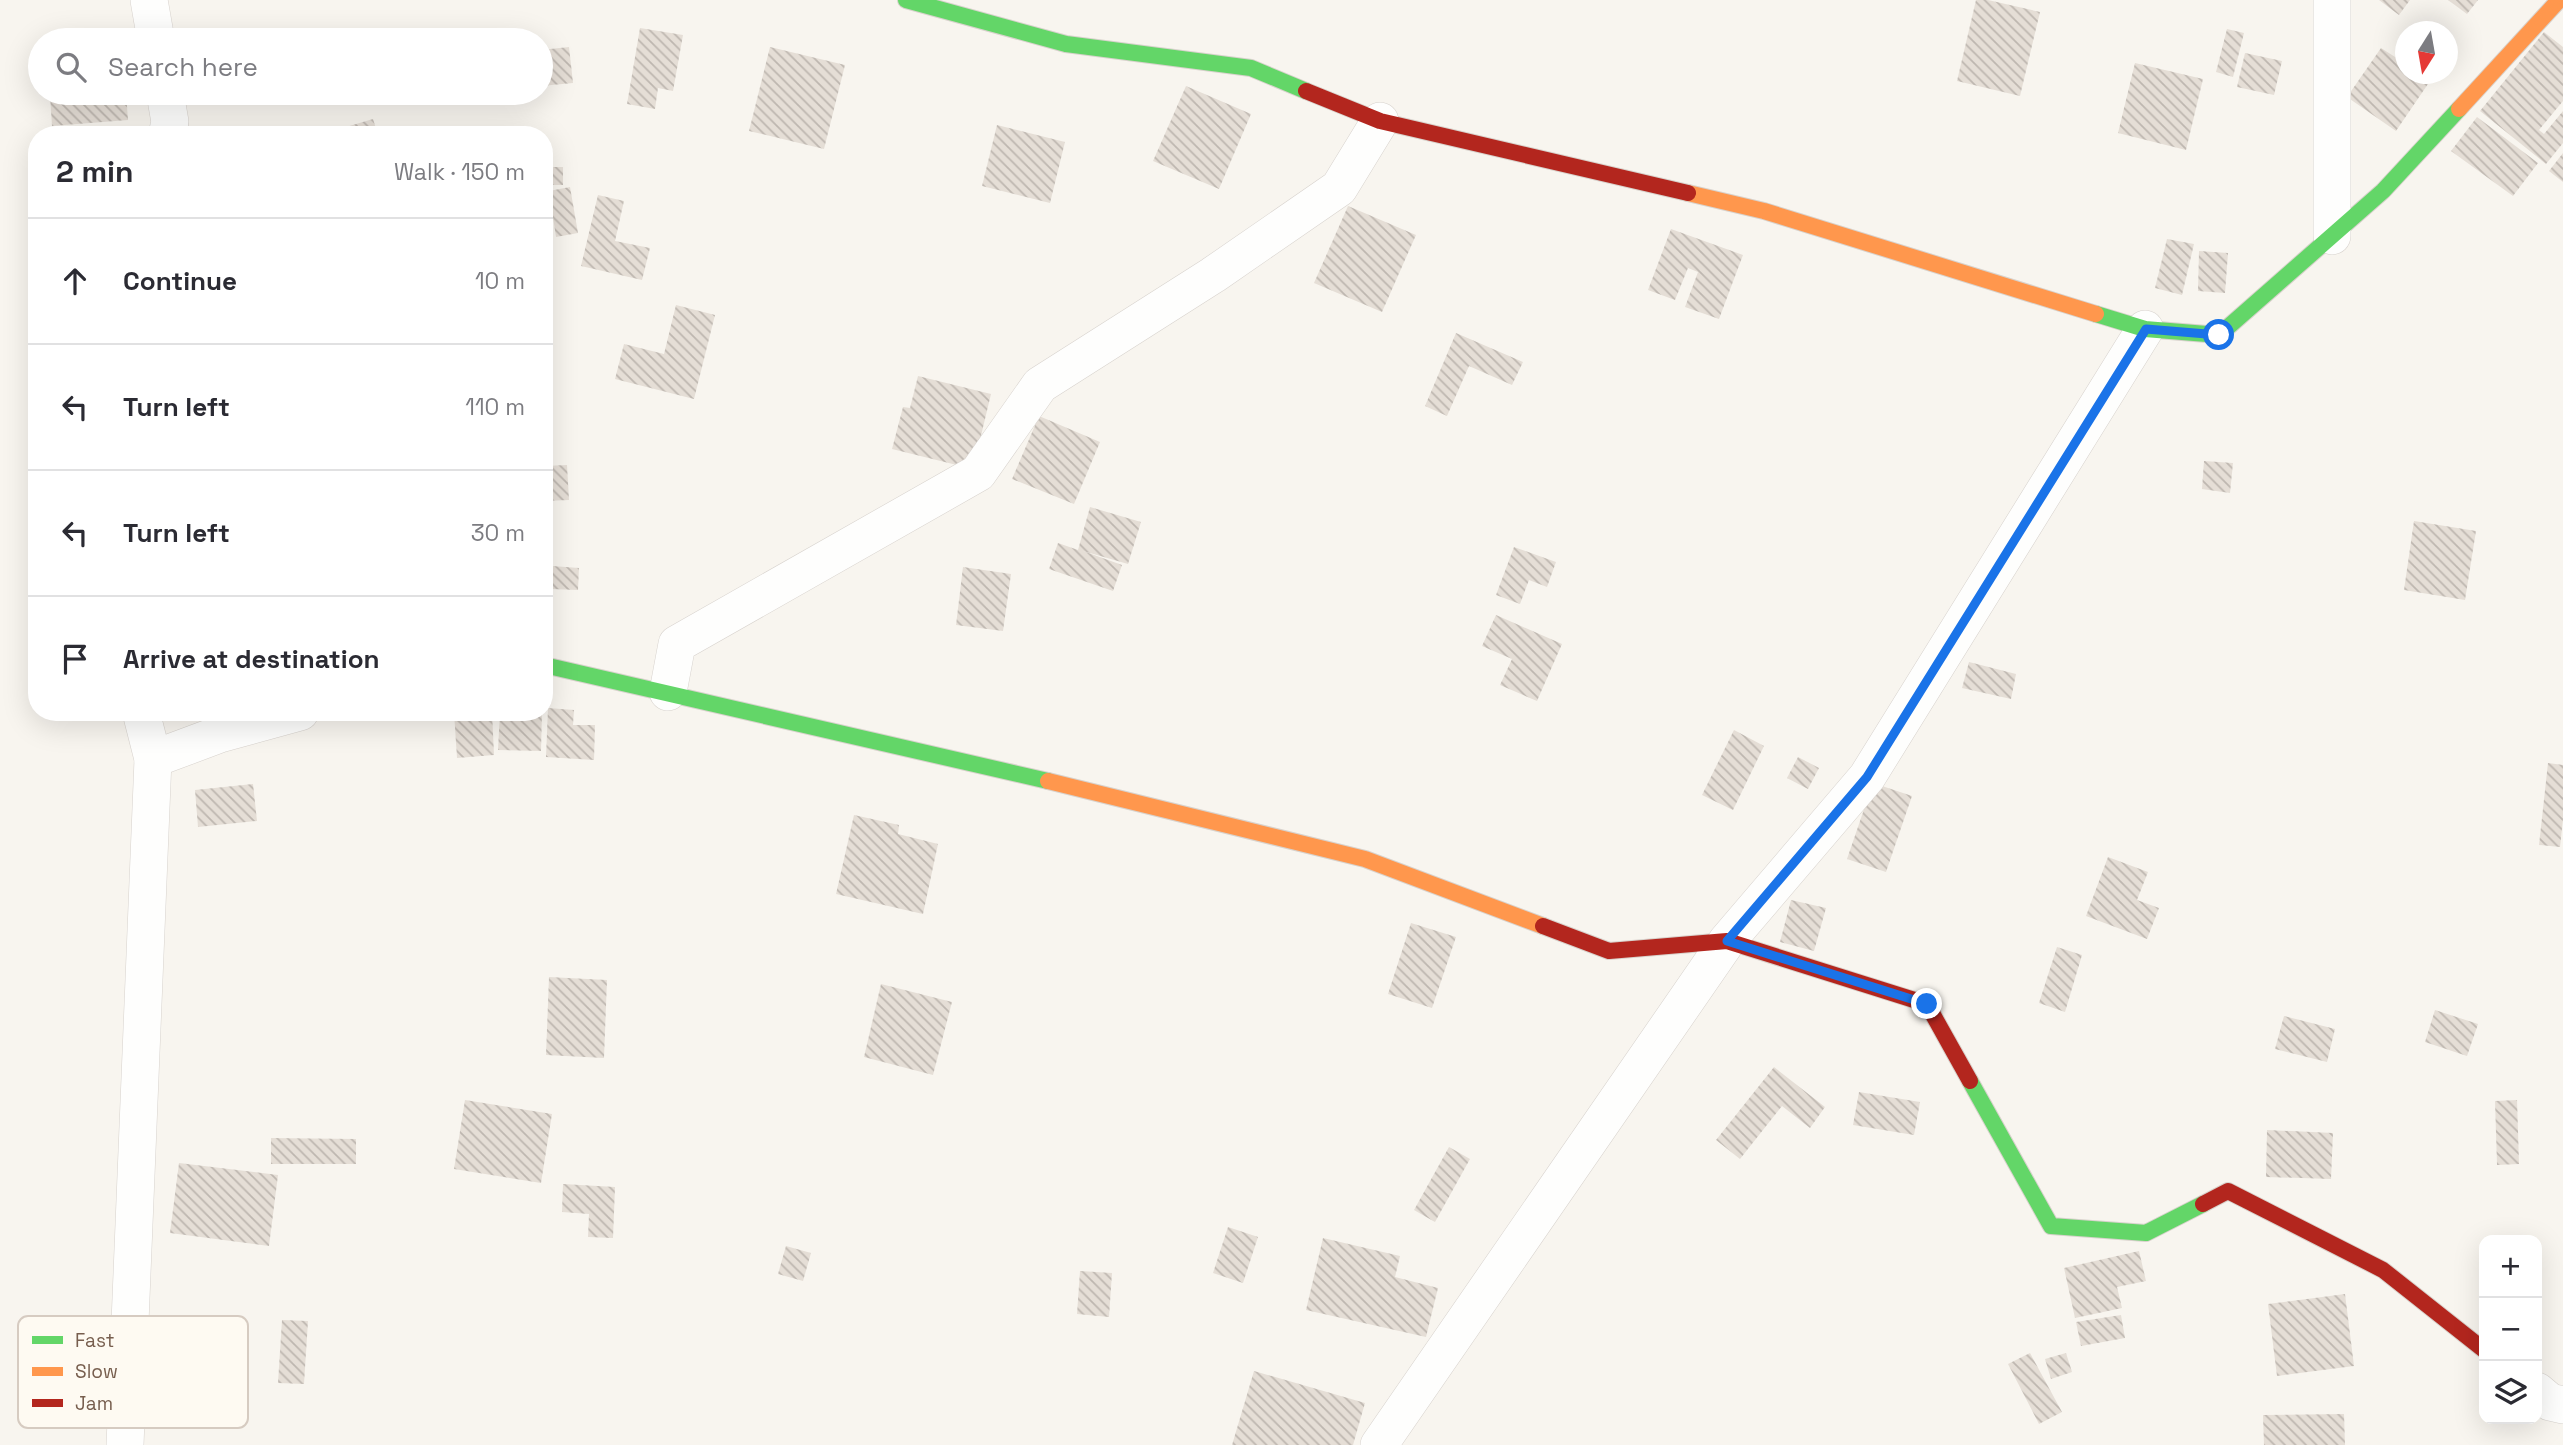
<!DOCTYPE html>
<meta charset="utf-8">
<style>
body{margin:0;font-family:"Space Grotesk",sans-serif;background:#f7f7f7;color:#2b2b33}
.controls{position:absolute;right:21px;bottom:21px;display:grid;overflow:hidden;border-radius:14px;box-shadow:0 7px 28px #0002}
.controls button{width:63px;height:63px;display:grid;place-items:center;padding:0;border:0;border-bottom:2px solid #e1e1e2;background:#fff;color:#2b2b33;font:35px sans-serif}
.compass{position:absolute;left:2395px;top:21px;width:63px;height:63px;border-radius:50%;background:#fff;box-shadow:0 7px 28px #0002;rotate:191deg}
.stop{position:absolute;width:21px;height:21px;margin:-16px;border:5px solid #1a73e8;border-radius:50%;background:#fff}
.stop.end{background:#1a73e8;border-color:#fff;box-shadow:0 2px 7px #0008}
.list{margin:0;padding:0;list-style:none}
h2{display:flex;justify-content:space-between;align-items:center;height:91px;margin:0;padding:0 28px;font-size:30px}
h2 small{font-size:23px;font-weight:400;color:#7c7c81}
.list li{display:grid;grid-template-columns:46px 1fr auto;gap:21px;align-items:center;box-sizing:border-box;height:126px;padding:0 28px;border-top:2px solid #e1e1e2}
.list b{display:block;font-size:26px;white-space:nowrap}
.list em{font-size:23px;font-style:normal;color:#7c7c81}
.icon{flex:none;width:38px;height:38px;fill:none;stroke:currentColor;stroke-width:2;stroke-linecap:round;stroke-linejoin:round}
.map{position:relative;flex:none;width:2563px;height:1445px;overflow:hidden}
.search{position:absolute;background:#fff;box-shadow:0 7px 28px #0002;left:28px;top:28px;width:525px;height:77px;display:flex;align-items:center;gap:18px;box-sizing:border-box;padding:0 24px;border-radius:38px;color:#7c7c81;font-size:26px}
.panel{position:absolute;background:#fff;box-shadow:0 7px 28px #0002;left:28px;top:126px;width:525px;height:595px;border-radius:28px}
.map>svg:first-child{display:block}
</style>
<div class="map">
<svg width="2563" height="1445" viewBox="0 0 2563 1445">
<defs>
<pattern id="building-back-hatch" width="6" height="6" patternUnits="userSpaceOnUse" patternTransform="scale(1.75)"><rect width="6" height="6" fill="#e5ded6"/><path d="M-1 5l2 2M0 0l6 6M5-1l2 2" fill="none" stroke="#beb7b0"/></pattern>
</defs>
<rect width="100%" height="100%" fill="#f8f5ef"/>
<!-- building -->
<g fill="url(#building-back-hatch)">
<polygon points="1976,0 1988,0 2040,12 2020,96 1957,81"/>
<polygon points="2379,0 2410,0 2399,15"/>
<polygon points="2448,0 2478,0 2467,14"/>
<polygon points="640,28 683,35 673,91 658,88 655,109 627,104"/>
<polygon points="2227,29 2244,33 2233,77 2216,72"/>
<polygon points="2544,32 2563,47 2563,101 2539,130 2544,134 2563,111 2563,143 2546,164 2480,111"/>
<polygon points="569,47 573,83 541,86 541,50"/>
<polygon points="770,47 845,65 824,149 749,131"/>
<polygon points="2381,48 2406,64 2406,74 2419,74 2430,81 2396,131 2347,97"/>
<polygon points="2245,53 2282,61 2274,95 2237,87"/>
<polygon points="2135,63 2203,79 2186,150 2118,133"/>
<polygon points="1186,86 1251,114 1219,189 1153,161"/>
<polygon points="80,93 126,93 128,120 52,126 50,95"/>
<polygon points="2477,117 2538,163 2513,196 2451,151"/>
<polygon points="373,119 378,135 348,135 346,127"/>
<polygon points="997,125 1065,142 1050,203 982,186"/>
<polygon points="2563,153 2563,182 2549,171"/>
<rect x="544" y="167" width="19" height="18"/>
<polygon points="570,187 578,233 556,237 549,191"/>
<polygon points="598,195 624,201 615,241 650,248 642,280 581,266"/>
<polygon points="1348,206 1416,235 1382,312 1314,283"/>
<polygon points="1671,229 1743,255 1719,319 1685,307 1698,272 1688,268 1675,300 1648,290"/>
<polygon points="2167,239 2194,244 2182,295 2155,288"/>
<polygon points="2199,251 2228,253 2225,293 2198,291"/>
<polygon points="676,305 715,315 694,399 615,379 624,344 664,354"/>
<polygon points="1456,333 1523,362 1512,385 1469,366 1447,416 1425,406"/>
<polygon points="918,376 991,394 973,469 892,449 903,407 910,408"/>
<polygon points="1039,416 1100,442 1074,504 1012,479"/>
<polygon points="2204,461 2233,463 2230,493 2202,489"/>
<polygon points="567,465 569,500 544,501 544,466"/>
<polygon points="1090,507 1141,522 1128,564 1083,551 1122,565 1113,591 1049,569 1058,543 1078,550"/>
<polygon points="2414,521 2476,531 2465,600 2404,590"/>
<polygon points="1514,547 1556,562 1547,587 1529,580 1520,604 1496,595"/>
<polygon points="552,566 579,568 578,590 551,589"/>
<polygon points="963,567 1011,574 1003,631 956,625"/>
<polygon points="1496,615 1562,644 1537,701 1500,685 1512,659 1482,646"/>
<polygon points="1969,662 2016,674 2011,699 1962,688"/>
<polygon points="548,708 574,710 573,725 595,725 594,760 546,757"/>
<polygon points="454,712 492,712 494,755 457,758"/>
<polygon points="500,712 542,712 541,751 498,750"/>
<polygon points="1734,730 1764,746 1733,810 1702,795"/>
<polygon points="1798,757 1819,768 1808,789 1787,778"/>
<polygon points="2548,763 2563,765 2563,819 2560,847 2539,845"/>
<polygon points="1873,783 1912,796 1886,872 1847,859"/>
<polygon points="253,784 257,821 198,827 195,790"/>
<polygon points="854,815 899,825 898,834 938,844 923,914 836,894"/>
<polygon points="2108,857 2148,872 2137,900 2159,908 2147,939 2086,916"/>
<polygon points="1791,900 1826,908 1814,951 1780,942"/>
<polygon points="1411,923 1456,937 1432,1008 1388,994"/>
<polygon points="2057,947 2082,955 2065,1012 2039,1003"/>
<polygon points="549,977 607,980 604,1058 546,1055"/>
<polygon points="881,984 952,1002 933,1075 864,1057"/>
<polygon points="2435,1010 2478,1024 2467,1056 2425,1042"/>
<polygon points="2284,1016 2335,1029 2327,1062 2275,1049"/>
<polygon points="1774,1067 1825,1107 1810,1128 1782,1106 1740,1159 1716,1140"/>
<polygon points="1859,1092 1920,1102 1914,1135 1853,1125"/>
<polygon points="465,1100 552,1114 541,1183 454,1169"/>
<polygon points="2517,1100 2519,1164 2497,1165 2495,1101"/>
<polygon points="2267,1130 2333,1133 2331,1179 2266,1177"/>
<polygon points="271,1138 356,1139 356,1164 271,1164"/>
<polygon points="1449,1147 1470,1159 1435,1222 1414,1210"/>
<polygon points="179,1163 278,1175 269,1246 170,1233"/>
<polygon points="563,1184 615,1187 613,1238 588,1237 589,1214 562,1212"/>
<polygon points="1228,1227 1258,1237 1243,1283 1213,1273"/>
<polygon points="1323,1238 1400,1256 1395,1277 1438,1288 1426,1337 1306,1310"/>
<polygon points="786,1246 811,1253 803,1281 778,1274"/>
<polygon points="2139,1251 2146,1281 2117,1287 2122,1308 2075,1318 2064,1268"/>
<polygon points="1080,1271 1112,1273 1109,1317 1077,1314"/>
<polygon points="2345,1294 2354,1366 2277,1376 2268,1304"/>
<polygon points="2121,1315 2125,1338 2081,1346 2076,1322"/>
<polygon points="282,1320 308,1321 304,1384 278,1383"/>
<polygon points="2030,1353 2062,1412 2039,1424 2008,1364"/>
<polygon points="2066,1353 2072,1372 2051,1379 2045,1359"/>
<polygon points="1254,1371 1365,1403 1353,1445 1232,1445"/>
<polygon points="2344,1414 2345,1445 2264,1445 2263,1415"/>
</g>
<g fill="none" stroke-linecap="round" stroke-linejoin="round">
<defs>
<g id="street">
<polyline points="149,0 156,40"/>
<polyline points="2332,0 2332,236"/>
<polyline points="165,93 170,122 167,135"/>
<polyline points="668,692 677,644 978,473 1040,385 1213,275 1339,188 1380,121"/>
<polyline points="153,759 220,734 300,712"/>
<polyline points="2537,1391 2550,1402 2563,1405"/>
<polyline points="125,1445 153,759 141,712"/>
<polyline points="1379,1445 1727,941 1867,777 2145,329"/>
</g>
<g id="fast">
<polyline points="906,0 1066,44 1251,68 1306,91"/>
<polyline points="2096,314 2145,329 2219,335 2383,191 2459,109"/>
<polyline points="544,665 1048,781"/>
<polyline points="1970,1081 2051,1226 2146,1233 2203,1204"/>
</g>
<g id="slow">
<polyline points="2459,109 2559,0"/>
<polyline points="1688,193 1764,211 2096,314"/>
<polyline points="1048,781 1365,859 1543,926"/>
</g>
<g id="jam">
<polyline points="1306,91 1380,121 1688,193"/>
<polyline points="1543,926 1609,951 1727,941 1927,1004 1970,1081"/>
<polyline points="2203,1204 2228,1191 2383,1270 2484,1350"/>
</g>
</defs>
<!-- street casing -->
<use href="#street" stroke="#d7d2cd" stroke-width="38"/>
<!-- fast casing -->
<use href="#fast" stroke="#d8d2cc" stroke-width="18"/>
<!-- slow casing -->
<use href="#slow" stroke="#d8d2cc" stroke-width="18"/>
<!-- jam casing -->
<use href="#jam" stroke="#d8d2cc" stroke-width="18"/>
<!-- street -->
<use href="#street" stroke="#fefefd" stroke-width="37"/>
<!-- fast -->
<use href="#fast" stroke="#63d668" stroke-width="16"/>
<!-- slow -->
<use href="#slow" stroke="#ff974d" stroke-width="16"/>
<!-- jam -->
<use href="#jam" stroke="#b3261e" stroke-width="16"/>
</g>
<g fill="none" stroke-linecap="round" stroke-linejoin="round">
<!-- route -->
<polyline stroke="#1a73e8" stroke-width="9" points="1927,1004 1727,941 1867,777 2146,329 2219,335"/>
</g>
<!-- legend -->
<rect x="18" y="1316" width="230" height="112" rx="10" fill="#fefaf2" stroke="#d6cbc1" stroke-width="2"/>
<rect x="32" y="1336" width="31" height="8" fill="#63d668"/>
<rect x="32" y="1367" width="31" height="9" fill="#ff974d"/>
<rect x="32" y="1399" width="31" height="8" fill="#b3261e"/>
<g font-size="19" fill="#775e4e">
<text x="75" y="1347">Fast</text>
<text x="75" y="1378">Slow</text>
<text x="75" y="1410">Jam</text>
</g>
</svg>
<div class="controls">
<button>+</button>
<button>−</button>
<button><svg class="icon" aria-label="layers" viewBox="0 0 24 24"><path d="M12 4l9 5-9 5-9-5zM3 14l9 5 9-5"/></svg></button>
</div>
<svg class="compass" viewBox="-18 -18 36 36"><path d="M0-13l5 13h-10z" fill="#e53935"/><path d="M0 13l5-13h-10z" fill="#7c7c81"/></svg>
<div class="stop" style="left:2219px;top:335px"></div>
<div class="stop end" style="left:1927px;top:1004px"></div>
<div class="search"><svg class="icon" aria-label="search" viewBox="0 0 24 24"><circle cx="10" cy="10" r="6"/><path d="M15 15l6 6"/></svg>Search here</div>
<section class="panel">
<h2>2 min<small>Walk · 150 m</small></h2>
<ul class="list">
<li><svg class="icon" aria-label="ahead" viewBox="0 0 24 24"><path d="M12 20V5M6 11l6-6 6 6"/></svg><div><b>Continue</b></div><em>10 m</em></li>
<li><svg class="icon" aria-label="left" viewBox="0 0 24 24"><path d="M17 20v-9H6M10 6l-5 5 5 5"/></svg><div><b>Turn left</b></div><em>110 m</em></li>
<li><svg class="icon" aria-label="left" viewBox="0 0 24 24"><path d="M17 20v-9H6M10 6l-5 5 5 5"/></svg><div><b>Turn left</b></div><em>30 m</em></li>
<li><svg class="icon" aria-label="arrive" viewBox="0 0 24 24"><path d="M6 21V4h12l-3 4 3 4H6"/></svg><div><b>Arrive at destination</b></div></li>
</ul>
</section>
</div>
